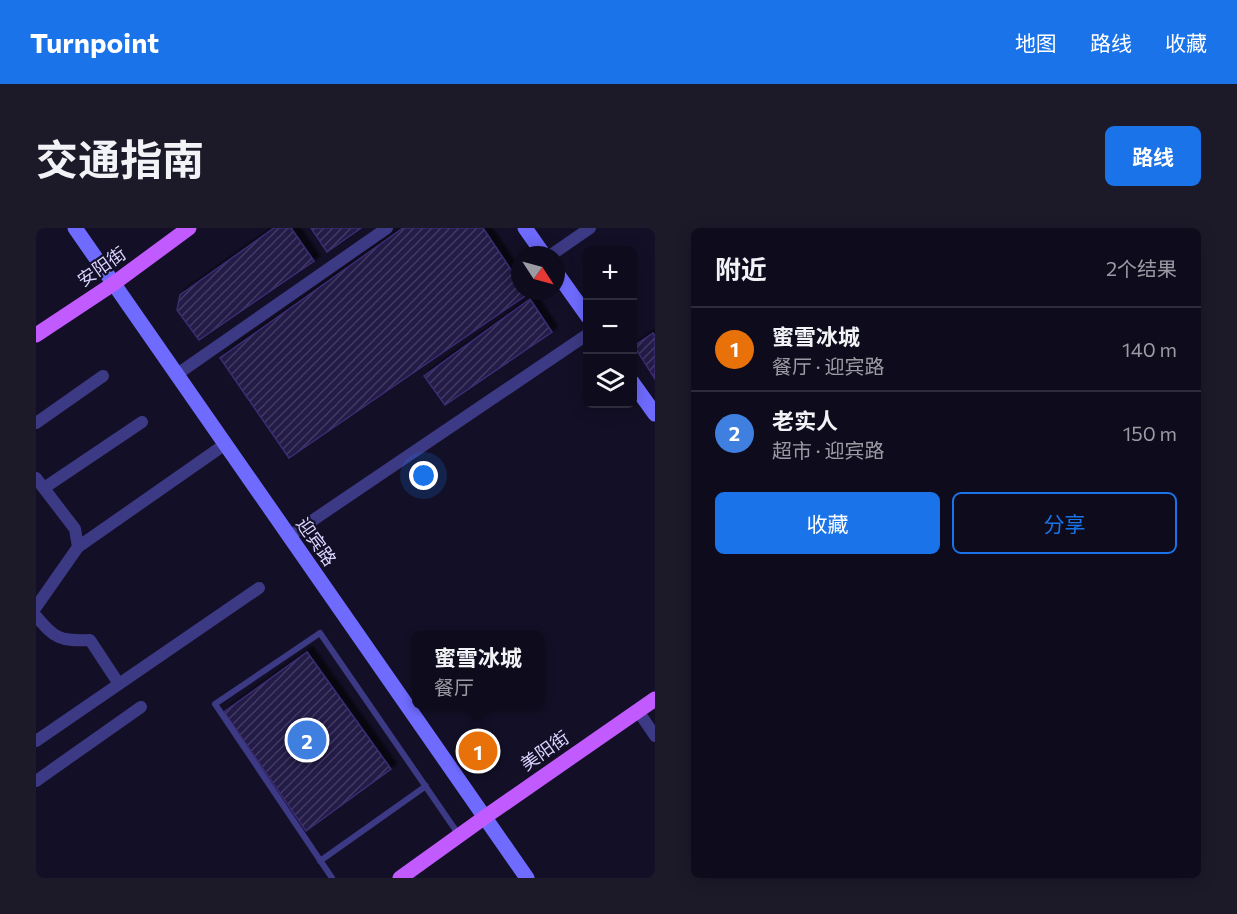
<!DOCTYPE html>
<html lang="zh">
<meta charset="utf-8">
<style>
body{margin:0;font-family:Commissioner,"Noto Sans SC",sans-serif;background:#1c1929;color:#f1f3f6}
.controls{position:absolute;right:18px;top:18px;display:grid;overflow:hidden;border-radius:9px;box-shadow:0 3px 15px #0003}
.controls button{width:54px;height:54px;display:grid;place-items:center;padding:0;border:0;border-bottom:2px solid #2e2b3b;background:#0e0b1c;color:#f1f3f6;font:30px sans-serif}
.compass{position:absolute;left:475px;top:18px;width:54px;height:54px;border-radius:50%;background:#0e0b1c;box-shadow:0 3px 15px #0003;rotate:126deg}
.you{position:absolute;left:388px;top:248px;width:21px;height:21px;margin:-15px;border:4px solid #fff;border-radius:50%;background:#1a73e8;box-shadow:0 0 0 9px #1a73e833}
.badge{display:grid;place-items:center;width:39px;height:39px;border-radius:50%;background:#1a73e8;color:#fff;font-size:20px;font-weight:700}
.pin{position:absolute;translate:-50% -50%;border:3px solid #fff;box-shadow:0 2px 6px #0006}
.popup{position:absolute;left:376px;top:403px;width:132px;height:78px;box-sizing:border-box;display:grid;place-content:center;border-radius:9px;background:#0e0b1c;filter:drop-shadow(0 2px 4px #0005);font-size:20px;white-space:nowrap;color:#9b9ba3}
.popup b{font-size:22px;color:#f1f3f6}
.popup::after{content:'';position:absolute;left:50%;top:100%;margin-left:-12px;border:12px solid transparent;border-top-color:#0e0b1c}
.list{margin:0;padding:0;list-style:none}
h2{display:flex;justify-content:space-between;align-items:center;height:78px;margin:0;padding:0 24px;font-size:26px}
h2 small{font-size:20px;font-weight:400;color:#9b9ba3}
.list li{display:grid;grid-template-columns:39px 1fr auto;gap:18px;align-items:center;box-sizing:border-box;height:84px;padding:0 24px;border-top:2px solid #2e2b3b}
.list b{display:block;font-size:22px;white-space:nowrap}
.list p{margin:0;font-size:20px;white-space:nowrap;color:#9b9ba3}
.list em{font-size:20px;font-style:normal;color:#9b9ba3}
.actions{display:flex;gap:12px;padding:18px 24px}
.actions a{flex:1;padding:14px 0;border:2px solid #1a73e8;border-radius:9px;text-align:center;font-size:21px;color:#1a73e8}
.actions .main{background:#1a73e8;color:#fff}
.icon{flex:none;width:33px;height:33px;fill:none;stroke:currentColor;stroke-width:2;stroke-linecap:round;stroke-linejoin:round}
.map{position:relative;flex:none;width:619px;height:650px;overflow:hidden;border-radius:9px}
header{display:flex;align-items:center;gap:36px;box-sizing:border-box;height:84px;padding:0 30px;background:#1a73e8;color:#fff}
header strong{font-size:28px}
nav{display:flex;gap:33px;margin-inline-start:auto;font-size:21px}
.intro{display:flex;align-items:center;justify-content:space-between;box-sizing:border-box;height:144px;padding:0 36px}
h1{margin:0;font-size:42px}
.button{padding:15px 27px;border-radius:9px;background:#1a73e8;color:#fff;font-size:21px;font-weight:700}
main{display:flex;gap:36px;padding:0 36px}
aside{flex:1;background:#0e0b1c;border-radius:9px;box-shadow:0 3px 15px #0003}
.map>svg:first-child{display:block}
</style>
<header>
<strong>Turnpoint</strong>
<nav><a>地图</a><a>路线</a><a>收藏</a></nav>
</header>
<div class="intro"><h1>交通指南</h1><a class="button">路线</a></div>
<main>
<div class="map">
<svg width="619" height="650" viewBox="0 0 619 650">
<defs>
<pattern id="building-hatch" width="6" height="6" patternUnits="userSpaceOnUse" patternTransform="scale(1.5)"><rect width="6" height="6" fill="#241b47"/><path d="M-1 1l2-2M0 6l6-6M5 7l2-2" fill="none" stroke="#433b63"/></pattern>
<filter id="shadow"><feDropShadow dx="5.5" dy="-5.5" stdDeviation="1.5" flood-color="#0009"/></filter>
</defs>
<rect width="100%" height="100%" fill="#130f26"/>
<!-- building -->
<g fill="url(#building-hatch)" stroke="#3b2d73" stroke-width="1.5" filter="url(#shadow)">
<polygon points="238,0 255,0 278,33 163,112 141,82 144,67"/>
<polygon points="275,0 325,0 291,24"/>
<polygon points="367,0 447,0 484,55 484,63 490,63 492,66 253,230 184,130"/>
<polygon points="494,71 516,104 409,177 388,148"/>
<polygon points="617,105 619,108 619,151 598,118"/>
<polygon points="271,424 355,541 270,603 188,484"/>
</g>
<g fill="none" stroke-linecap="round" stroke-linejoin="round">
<!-- lane -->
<g stroke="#3d3a85" stroke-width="6">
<polyline points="284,633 390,558"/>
<polyline points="296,650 179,476 284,405 423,607"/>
</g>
<!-- street -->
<g stroke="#3d3a85" stroke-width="12">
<polyline points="515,27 554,0"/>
<polyline points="140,147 351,0"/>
<polyline points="0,195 67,148"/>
<polyline points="0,250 39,301 42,319 0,379"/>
<polyline points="8,260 106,194"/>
<polyline points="252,309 552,106"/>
<polyline points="42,319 188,217"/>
<path d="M0,388C19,411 24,413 54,412L83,456"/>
<polyline points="602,483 619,508"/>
<polyline points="0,513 223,360"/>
<polyline points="0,553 105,479"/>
</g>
<!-- secondary -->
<g stroke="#6f6bff" stroke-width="15">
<polyline points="39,0 491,650"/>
<polyline points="489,0 508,27"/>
<polyline points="520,44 552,89"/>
<polyline points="596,154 619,186"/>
</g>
<!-- primary -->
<g stroke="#c25bff" stroke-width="15">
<polyline points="0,107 77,56 153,0"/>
<polyline points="364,650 449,589 619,471"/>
</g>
</g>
<g text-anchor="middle" stroke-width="4.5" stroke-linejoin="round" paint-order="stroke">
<!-- street labels -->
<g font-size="18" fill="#d9d4ff" stroke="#130f26">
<text transform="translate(66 39) rotate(-35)" y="6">安阳街</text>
<text transform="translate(280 314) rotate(55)" y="6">迎宾路</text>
<text transform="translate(509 523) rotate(-35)" y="6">美阳街</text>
</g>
</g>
</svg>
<div class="controls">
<button>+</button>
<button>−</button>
<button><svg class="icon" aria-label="layers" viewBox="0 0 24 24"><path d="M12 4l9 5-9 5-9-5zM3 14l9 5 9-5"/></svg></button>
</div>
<svg class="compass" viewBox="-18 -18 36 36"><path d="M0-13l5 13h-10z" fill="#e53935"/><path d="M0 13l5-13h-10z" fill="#9b9ba3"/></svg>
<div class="you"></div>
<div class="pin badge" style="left:442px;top:523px;background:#e8710a">1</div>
<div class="popup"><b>蜜雪冰城</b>餐厅</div>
<div class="pin badge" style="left:271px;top:512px;background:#3f7fe0">2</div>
</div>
<aside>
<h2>附近<small>2个结果</small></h2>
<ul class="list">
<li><span class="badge" style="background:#e8710a">1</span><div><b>蜜雪冰城</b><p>餐厅 · 迎宾路</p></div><em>140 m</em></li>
<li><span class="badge" style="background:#3f7fe0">2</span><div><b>老实人</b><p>超市 · 迎宾路</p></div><em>150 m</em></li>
</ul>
<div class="actions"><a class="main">收藏</a><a>分享</a></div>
</aside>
</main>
